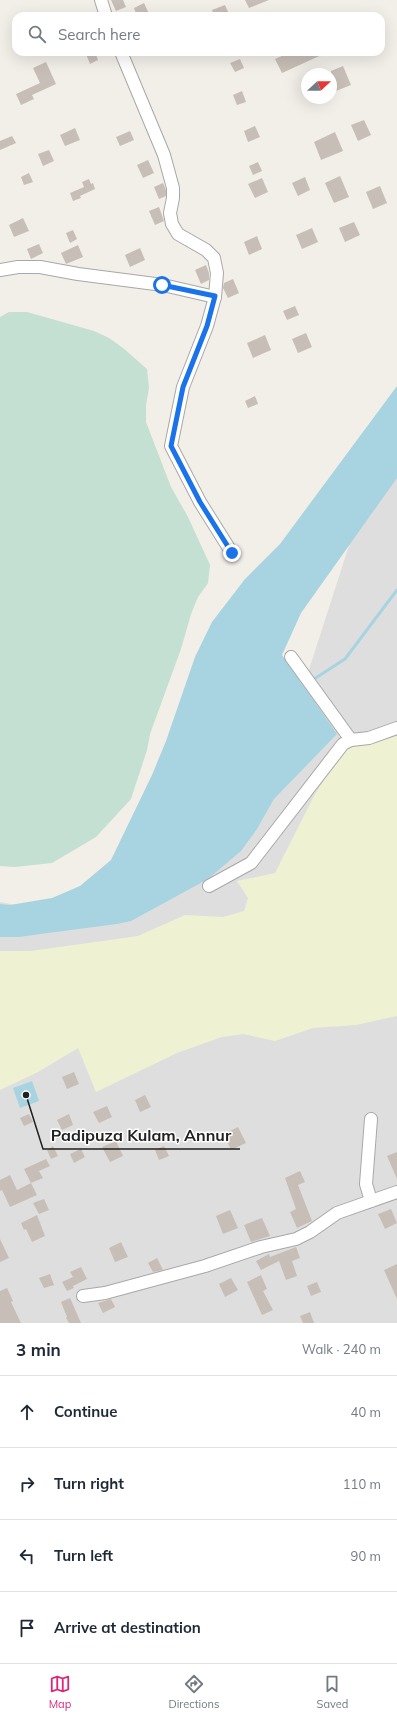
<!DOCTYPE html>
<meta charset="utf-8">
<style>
body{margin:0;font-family:Mulish,sans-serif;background:#f6f6f7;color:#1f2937}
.compass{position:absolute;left:301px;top:68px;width:36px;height:36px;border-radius:50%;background:#fff;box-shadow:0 4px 16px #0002;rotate:68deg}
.stop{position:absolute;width:12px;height:12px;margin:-9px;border:3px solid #1a73e8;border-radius:50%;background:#fff}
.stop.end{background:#1a73e8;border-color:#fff;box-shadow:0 1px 4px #0008}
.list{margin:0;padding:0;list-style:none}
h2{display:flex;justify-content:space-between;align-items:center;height:52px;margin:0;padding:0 16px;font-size:17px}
h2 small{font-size:13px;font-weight:400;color:#747a83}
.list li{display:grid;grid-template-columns:26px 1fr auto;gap:12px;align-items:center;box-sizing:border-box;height:72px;padding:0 16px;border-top:1px solid #e0e1e3}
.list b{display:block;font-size:15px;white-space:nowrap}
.list em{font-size:13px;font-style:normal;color:#747a83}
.icon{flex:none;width:22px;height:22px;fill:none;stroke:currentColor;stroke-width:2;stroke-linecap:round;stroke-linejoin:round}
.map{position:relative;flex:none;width:397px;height:1323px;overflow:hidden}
.search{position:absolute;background:#fff;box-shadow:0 4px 16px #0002;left:12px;right:12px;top:12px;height:44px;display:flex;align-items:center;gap:10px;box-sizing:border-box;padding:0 14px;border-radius:12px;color:#747a83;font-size:15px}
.sheet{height:340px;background:#fff}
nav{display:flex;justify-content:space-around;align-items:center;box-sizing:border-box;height:56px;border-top:1px solid #e0e1e3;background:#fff;font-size:11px;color:#747a83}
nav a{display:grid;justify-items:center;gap:2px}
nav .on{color:#db2777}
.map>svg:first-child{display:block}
</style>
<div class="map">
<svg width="397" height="1323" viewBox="0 0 397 1323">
<rect width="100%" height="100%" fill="#f2eee8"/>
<!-- residential -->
<polygon fill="#dfdede" points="397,464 397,1323 0,1323 0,902 73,916 295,713 365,496"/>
<!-- farmland -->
<polygon fill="#eff1d3" points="397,734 397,1016 356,1025 313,1028 275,1041 243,1034 222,1037 177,1053 96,1092 78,1048 38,1072 0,1090 0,951 31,951 138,936 185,915 223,917 244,911 248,898 237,881 275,873 315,794 347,745"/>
<!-- wetland -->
<polygon fill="#c4e0d3" points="9,312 27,312 94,331 109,338 123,348 147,369 149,388 146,405 146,422 171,487 188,517 210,565 208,583 198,597 191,614 181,649 150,734 147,750 131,799 96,837 52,863 15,867 0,866 0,317"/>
<!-- water -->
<g fill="#a7d4e0">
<polygon points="397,386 397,478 301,613 282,655 337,734 274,799 257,829 241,851 208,879 131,921 117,924 48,933 19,937 0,937 0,904 10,905 52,898 80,886 111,860 152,775 166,741 195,657 212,622 245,579 280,544"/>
<polygon points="32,1081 39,1101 20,1108 13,1088"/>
</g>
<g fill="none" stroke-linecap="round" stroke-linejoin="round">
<!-- stream -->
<polyline stroke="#a7d4e0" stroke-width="3" points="311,681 345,659 397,590"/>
</g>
<!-- building -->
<g fill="#c7beb7">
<polygon points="111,0 123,0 126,7 116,11"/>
<polygon points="245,0 269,0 249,8"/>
<polygon points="144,3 150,16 137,16 134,8"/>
<polygon points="225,5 229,14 223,16 214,16 212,10"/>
<polygon points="91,52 95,52 98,60 90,64 86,54"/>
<polygon points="291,52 328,52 282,73 275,59"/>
<polygon points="240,59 244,68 235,72 230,63"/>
<polygon points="46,62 56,84 32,95 34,99 21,105 16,94 40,83 33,68"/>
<polygon points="343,66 351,85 336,91 331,80 331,71"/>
<polygon points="242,91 246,102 237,105 233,95"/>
<polygon points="364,120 371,135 358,141 351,125"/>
<polygon points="255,126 260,137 248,142 244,131"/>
<polygon points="75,128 80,140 65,146 60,135"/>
<polygon points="130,131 134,140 120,146 116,137"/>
<polygon points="335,132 343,151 321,160 314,142"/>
<polygon points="12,136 16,143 0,150 0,141"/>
<polygon points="49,150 54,161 43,166 38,154"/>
<polygon points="148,160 154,173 143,178 137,165"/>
<polygon points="258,162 262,171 253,175 249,166"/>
<polygon points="29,173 33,182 24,185 21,177"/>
<polygon points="340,176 349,197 334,203 325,183"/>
<polygon points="305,177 310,190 298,196 292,183"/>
<polygon points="262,178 268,192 255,198 248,184"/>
<polygon points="89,179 91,184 93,183 95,189 80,196 81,198 73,201 70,193 84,187 82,182"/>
<polygon points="163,183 166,190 166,196 159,199 154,187"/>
<polygon points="380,186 387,203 373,209 366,192"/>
<polygon points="159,207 164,221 155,225 149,211"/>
<polygon points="23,218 29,231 14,237 9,225"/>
<polygon points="354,222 360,235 345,242 339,228"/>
<polygon points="312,228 318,242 302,249 296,235"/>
<polygon points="73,230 77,239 70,243 66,233"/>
<polygon points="257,236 262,249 249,255 244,242"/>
<polygon points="39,244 43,253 31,259 27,249"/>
<polygon points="78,245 83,257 66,264 61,253"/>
<polygon points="140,248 145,260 130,267 125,255"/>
<polygon points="206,265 209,273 209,280 201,284 195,270"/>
<polygon points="233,279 239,293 228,298 223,288 224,283"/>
<polygon points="295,306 299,315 287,320 283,311"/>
<polygon points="306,333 312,347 298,353 292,339"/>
<polygon points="265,335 271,350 253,358 247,343"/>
<polygon points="255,396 258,404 248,408 245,401"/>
<polygon points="74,1072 79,1084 67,1089 62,1077"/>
<polygon points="145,1095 151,1107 140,1112 135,1100"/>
<polygon points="107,1106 112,1117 99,1123 93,1112"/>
<polygon points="29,1114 33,1122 24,1126 20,1118"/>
<polygon points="69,1114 73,1125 62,1130 57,1120"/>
<polygon points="238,1127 246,1143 231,1150 224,1134"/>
<polygon points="116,1141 123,1156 110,1162 102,1147"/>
<polygon points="53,1146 58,1156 51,1159 47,1150"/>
<polygon points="164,1146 169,1156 159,1160 155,1150"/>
<polygon points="81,1149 85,1157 74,1163 70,1154"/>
<polygon points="397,1152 397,1179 387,1156"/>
<polygon points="46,1159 50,1166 39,1171 43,1178 31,1183 24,1169"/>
<polygon points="300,1171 305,1182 298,1185 312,1221 297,1228 290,1212 296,1209 285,1178"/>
<polygon points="10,1175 17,1190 31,1183 37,1195 10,1207 2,1190 0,1191 0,1180"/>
<polygon points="44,1199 49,1210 39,1214 33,1203"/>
<polygon points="391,1209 397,1223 385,1229 378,1214"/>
<polygon points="230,1210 238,1228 223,1234 216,1216"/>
<polygon points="37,1215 45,1236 32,1242 26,1229 24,1230 21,1223"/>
<polygon points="262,1218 270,1236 251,1242 244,1225"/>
<polygon points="0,1239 9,1258 0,1262"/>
<polygon points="121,1242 128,1257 115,1262 109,1248"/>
<polygon points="296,1247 300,1258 292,1261 297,1276 286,1280 279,1261 261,1270 256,1261 269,1254 270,1257"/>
<polygon points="157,1258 163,1270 153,1272 148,1263"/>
<polygon points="397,1264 397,1299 384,1270"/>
<polygon points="81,1267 87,1279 73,1286 74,1288 67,1291 62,1282 73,1277 70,1272"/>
<polygon points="50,1274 54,1285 44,1288 39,1278"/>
<polygon points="261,1275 267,1289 263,1291 273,1310 262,1315 247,1282"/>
<polygon points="231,1278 238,1290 225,1297 219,1284"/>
<polygon points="317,1282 321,1292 311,1296 307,1286"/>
<polygon points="7,1288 13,1301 11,1302 21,1323 0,1323 0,1291"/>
<polygon points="70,1298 74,1307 81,1323 69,1323 66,1318 67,1317 61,1302"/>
<polygon points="111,1299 115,1307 103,1313 98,1303"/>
<polygon points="310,1312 314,1323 303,1323 300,1316"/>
</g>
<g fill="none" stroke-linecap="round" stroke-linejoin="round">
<defs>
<g id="minor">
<polyline points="101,0 106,16"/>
<polyline points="121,52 164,155 173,188 173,198 170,213 172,224 178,234 206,250 214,258 217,273 215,297 207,326 183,387 171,446 200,502 232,553"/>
<polyline points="0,270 18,267 40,267 78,274 163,285 215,297"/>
<polyline points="291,657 351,740"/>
<polyline points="209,886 251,863 343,744 351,740 369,738 397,728"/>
<polyline points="371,1119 366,1184 371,1201"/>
<polyline points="83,1296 105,1293 205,1266 261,1247 296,1239 310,1232 337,1213 397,1192"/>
</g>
</defs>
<!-- minor casing -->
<use href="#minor" stroke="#a8a8a8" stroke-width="14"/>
<!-- minor -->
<use href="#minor" stroke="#fff" stroke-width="12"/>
</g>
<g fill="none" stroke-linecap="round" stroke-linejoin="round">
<!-- route -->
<polyline stroke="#1a73e8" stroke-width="5" points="162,285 215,296 207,326 183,387 171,446 200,502 232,553"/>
</g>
<!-- callouts -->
<path fill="none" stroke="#212121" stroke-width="1.5" d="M26 1095L43 1149H240"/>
<circle fill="#212121" stroke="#fff" stroke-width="1.5" cx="26" cy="1095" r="4"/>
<g font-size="16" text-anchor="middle" font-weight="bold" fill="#212121" stroke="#fff" stroke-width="3" stroke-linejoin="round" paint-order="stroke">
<text x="141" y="1141">Padipuza Kulam, Annur</text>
</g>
</svg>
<svg class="compass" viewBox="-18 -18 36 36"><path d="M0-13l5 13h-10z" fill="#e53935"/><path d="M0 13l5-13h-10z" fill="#747a83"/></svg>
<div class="stop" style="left:162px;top:285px"></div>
<div class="stop end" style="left:232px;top:553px"></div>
<div class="search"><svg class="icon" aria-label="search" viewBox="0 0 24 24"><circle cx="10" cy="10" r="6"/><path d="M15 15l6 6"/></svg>Search here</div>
</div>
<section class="sheet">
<h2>3 min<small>Walk · 240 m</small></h2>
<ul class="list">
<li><svg class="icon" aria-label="ahead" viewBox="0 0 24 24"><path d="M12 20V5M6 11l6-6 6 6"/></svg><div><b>Continue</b></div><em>40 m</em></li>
<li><svg class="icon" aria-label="right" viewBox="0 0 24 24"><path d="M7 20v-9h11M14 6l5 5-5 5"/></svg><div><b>Turn right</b></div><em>110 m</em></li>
<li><svg class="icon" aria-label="left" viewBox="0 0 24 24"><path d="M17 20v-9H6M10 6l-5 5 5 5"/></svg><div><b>Turn left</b></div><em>90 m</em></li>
<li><svg class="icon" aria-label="arrive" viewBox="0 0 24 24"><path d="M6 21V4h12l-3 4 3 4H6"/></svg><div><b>Arrive at destination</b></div></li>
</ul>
</section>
<nav>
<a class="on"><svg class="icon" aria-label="map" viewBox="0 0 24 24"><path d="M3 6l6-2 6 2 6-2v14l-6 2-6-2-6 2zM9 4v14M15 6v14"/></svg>Map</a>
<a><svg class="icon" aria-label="directions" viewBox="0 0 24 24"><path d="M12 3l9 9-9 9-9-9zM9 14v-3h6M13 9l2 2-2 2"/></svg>Directions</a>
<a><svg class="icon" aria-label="saved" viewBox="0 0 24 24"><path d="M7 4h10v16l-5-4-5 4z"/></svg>Saved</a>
</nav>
